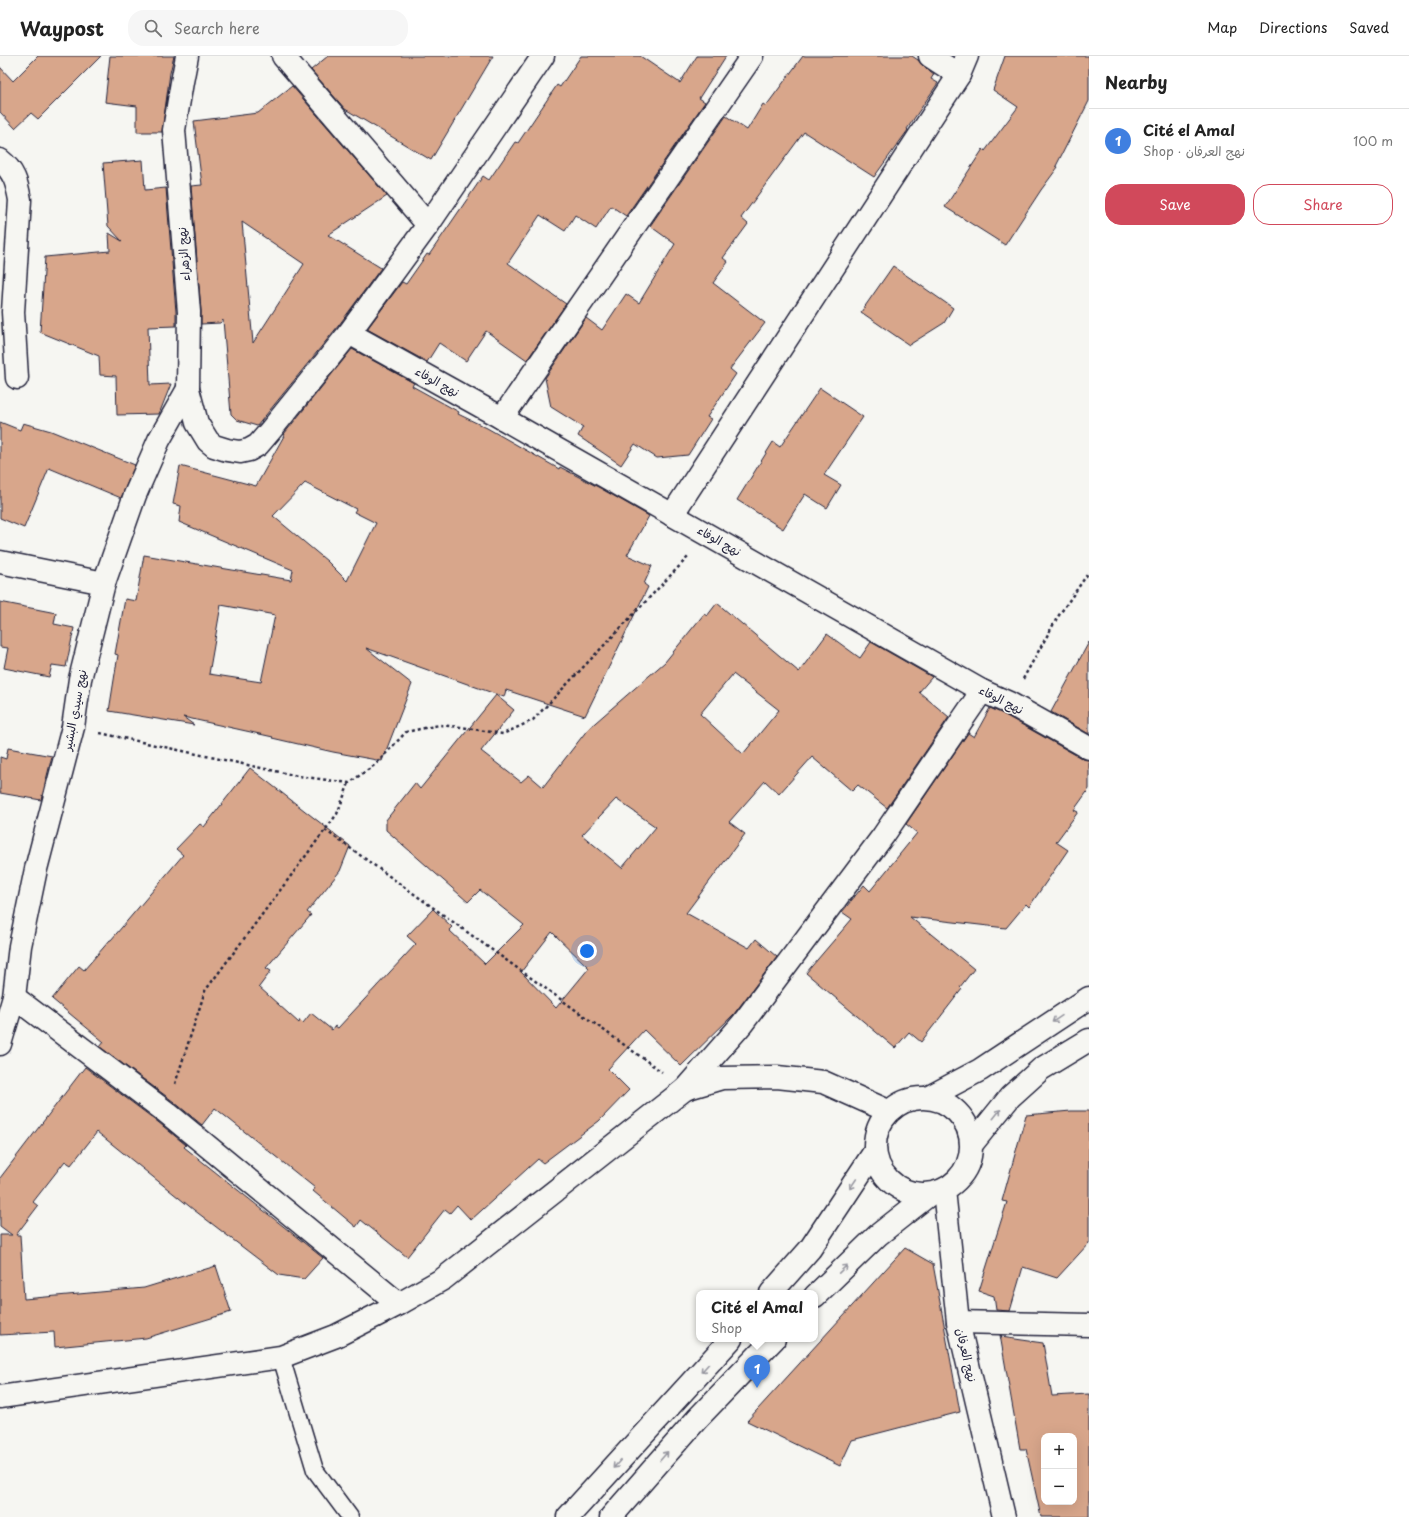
<!DOCTYPE html>
<meta charset="utf-8">
<style>
body{margin:0;font-family:"Playpen Sans","Playpen Sans Arabic",sans-serif;background:#f6f6f6;color:#222}
.controls{position:absolute;right:12px;bottom:12px;display:grid;overflow:hidden;border-radius:8px;box-shadow:0 4px 16px #0002}
.controls button{width:36px;height:36px;display:grid;place-items:center;padding:0;border:0;border-bottom:1px solid #e0e0e0;background:#fff;color:#222;font:20px sans-serif}
.you{position:absolute;left:587px;top:895px;width:14px;height:14px;margin:-10px;border:3px solid #fff;border-radius:50%;background:#1a73e8;box-shadow:0 0 0 6px #1a73e833}
.badge{display:grid;place-items:center;width:26px;height:26px;border-radius:50%;background:#d1495b;color:#fff;font-size:13px;font-weight:700}
.pin{position:absolute;translate:-50% -33px;filter:drop-shadow(0 1px 2px #0008)}
.pin::after{content:'';position:absolute;top:21px;width:14px;height:12px;background:inherit;clip-path:polygon(0 0,100% 0,50% 100%)}
.popup{position:absolute;left:696px;top:1234px;width:122px;height:52px;box-sizing:border-box;display:grid;place-content:center;border-radius:8px;background:#fff;filter:drop-shadow(0 1px 3px #0005);font-size:13px;white-space:nowrap;color:#767676}
.popup b{font-size:15px;color:#222}
.popup::after{content:'';position:absolute;left:50%;top:100%;margin-left:-8px;border:8px solid transparent;border-top-color:#fff}
.list{margin:0;padding:0;list-style:none}
h2{display:flex;justify-content:space-between;align-items:center;height:52px;margin:0;padding:0 16px;font-size:17px}
h2 small{font-size:13px;font-weight:400;color:#767676}
.list li{display:grid;grid-template-columns:26px 1fr auto;gap:12px;align-items:center;box-sizing:border-box;height:64px;padding:0 16px;border-top:1px solid #e0e0e0}
.list b{display:block;font-size:15px;white-space:nowrap}
.list p{margin:0;font-size:13px;white-space:nowrap;color:#767676}
.list em{font-size:13px;font-style:normal;color:#767676}
.actions{display:flex;gap:8px;padding:12px 16px}
.actions a{flex:1;padding:9px 0;border:1px solid #d1495b;border-radius:16px;text-align:center;font-size:14px;color:#d1495b}
.actions .main{background:#d1495b;color:#fff}
.icon{flex:none;width:22px;height:22px;fill:none;stroke:currentColor;stroke-width:2;stroke-linecap:round;stroke-linejoin:round}
.map{position:relative;flex:none;width:1089px;height:1461px;overflow:hidden}
header{display:flex;align-items:center;gap:24px;box-sizing:border-box;height:56px;padding:0 20px;background:#fff;border-bottom:1px solid #e0e0e0}
header strong{font-size:19px}
nav{display:flex;gap:22px;margin-inline-start:auto;font-size:14px}
.search{width:280px;height:36px;background:#f6f6f6;display:flex;align-items:center;gap:10px;box-sizing:border-box;padding:0 14px;border-radius:16px;color:#767676;font-size:15px}
main{display:flex}
aside{flex:1;background:#fff}
.map>svg:first-child{display:block}
</style>
<header>
<strong>Waypost</strong>
<div class="search"><svg class="icon" aria-label="search" viewBox="0 0 24 24"><circle cx="10" cy="10" r="6"/><path d="M15 15l6 6"/></svg>Search here</div>
<nav><a>Map</a><a>Directions</a><a>Saved</a></nav>
</header>
<main>
<div class="map">
<svg width="1089" height="1461" viewBox="0 0 1089 1461">
<rect width="100%" height="100%" fill="#f6f6f2"/>
<filter id="ink" filterUnits="userSpaceOnUse"><feTurbulence type="fractalNoise" baseFrequency=".025" numOctaves="2"/><feDisplacementMap in="SourceGraphic" scale="8" xChannelSelector="R" yChannelSelector="G"/><feConvolveMatrix kernelMatrix="1 2 1 2 8 2 1 2 1" color-interpolation-filters="sRGB"/></filter>
<g filter="url(#ink)">
<!-- building -->
<g fill="#d8a68b" stroke="#22223b" fill-rule="evenodd">
<polygon points="38,0 101,0 38,63 31,57 15,72 0,56 0,11 13,25"/>
<polygon points="110,0 174,0 170,17 162,76 137,76 137,50 105,46"/>
<polygon points="328,0 493,0 431,104 345,53 311,14"/>
<polygon points="581,0 640,0 680,27 697,0 726,0 699,42 705,46 626,160 611,150 596,173 575,159 565,175 540,159 508,207 566,248 527,304 486,275 466,305 439,287 427,306 367,273 402,226 406,228 427,198 429,199 483,120 489,124 515,86 518,87 557,29 560,31"/>
<polygon points="803,0 912,0 918,4 923,10 934,18 931,23 938,27 907,73 908,74 874,121 804,76 741,162 748,168 723,202 728,206 713,227 765,267 730,313 736,318 707,361 711,363 688,399 657,402 635,388 621,409 578,380 583,371 551,351 545,322 586,262 602,274 626,238 639,247 675,188 650,170 726,60 747,74 763,48 766,50"/>
<polygon points="1005,0 1089,0 1089,45 1056,110 1058,111 1041,134 1005,189 945,151 983,93 985,95 1018,51 993,34"/>
<path d="M292,30L387,140L328,179L381,212L339,269L257,370L237,364L231,358L223,264L220,267L201,268V255L191,130L202,129L194,65L258,57ZM242,166L304,208L253,287Z"/>
<polygon points="143,104 145,134 166,132 176,256 176,270 148,271 150,329 171,328 159,358 117,359 116,320 100,319 99,300 40,276 45,201 110,195 109,177 122,185 108,170 103,107"/>
<polygon points="893,210 953,252 944,267 909,289 861,256"/>
<path d="M352,293L414,327L412,330L459,356L458,358L487,372L559,413L560,411L600,432L649,460L627,499L652,510L644,528L648,531L585,660L506,634L504,641L366,592L412,628L382,705L333,696L272,682L273,681L183,661L194,669L109,655L118,599L115,598L125,543L136,545L144,499L291,524L293,514L179,466L181,450L173,448L180,410L256,430L285,378H284ZM305,427L356,453L354,456L376,467L347,525L327,505L273,460ZM221,549L275,559L261,626L209,618Z"/>
<polygon points="820,332 863,361 824,419 841,429 827,452 805,438 783,473 737,444 773,386 780,391"/>
<polygon points="0,366 20,374 23,367 51,375 135,409 121,442 49,412 24,472 0,462"/>
<polygon points="0,546 56,557 54,568 74,572 66,611 52,609 49,621 4,612 8,592 0,591"/>
<path d="M717,547L799,616L827,578L860,602L871,586L932,621L919,636L949,661L887,752L858,729L852,735L812,701L779,738L765,725L729,766L745,778L686,857L749,892L756,883L777,901L734,958L681,1010L644,974L608,1013L629,1034L599,1065L543,1107L538,1103L471,1164L457,1149L450,1157L445,1153L407,1201L361,1164L356,1171L313,1135L315,1132L215,1052L202,1069L174,1046L100,991L104,986L52,943L79,910L84,914L110,884H111L183,799L176,793L200,768L204,771L250,712L350,790L340,815L307,856L311,859L266,912L271,915L259,931L299,967L300,964L303,967L311,957L332,974L335,970L338,972L416,888L407,880L433,853L452,871L449,874L485,908L524,869L480,834L468,846L386,774V764L415,727L420,733L496,639L514,654L481,695L521,726L529,719L543,731L588,673L665,606L704,558L707,560ZM733,618L779,654L743,698L700,658ZM616,743L656,771L622,812L582,779ZM552,876L589,912L556,952L521,916Z"/>
<polygon points="1089,586 1089,678 1051,656"/>
<polygon points="990,652 1003,658 1083,703 1089,704 1089,733 1074,754 1078,756 1056,786 1068,794 1029,851 1026,848 1006,872 910,861 974,913 960,931 962,933 921,986 909,976 895,992 806,917 852,863 842,856 864,829 870,835 917,777 906,768 968,677 974,681"/>
<polygon points="8,692 52,700 41,744 0,737 0,701 6,703"/>
<polygon points="85,1011 158,1066 186,1089 184,1091 323,1202 304,1223 279,1219 194,1154 97,1076 71,1109 65,1105 33,1146 38,1150 16,1179 20,1179 24,1243 144,1232 216,1210 231,1256 146,1282 55,1291 54,1276 0,1279 0,1179 12,1179 0,1170 0,1122"/>
<polygon points="1071,1055 1089,1055 1089,1187 1057,1222 1023,1211 1010,1255 996,1254 994,1240 979,1235 1007,1146 1002,1145 1026,1059"/>
<polygon points="905,1192 933,1208 960,1356 852,1384 840,1410 747,1365"/>
<path d="M1000,1279L1002,1280L1001,1281L1043,1287L1052,1340L1089,1338V1461H1041L1026,1393H1020ZM1044,1380H1074V1446H1044Z"/>
</g>
<g fill="none" stroke-linecap="round" stroke-linejoin="round">
<defs>
<polyline id="service" points="281,1301 315,1414 350,1461"/>
<g id="minor">
<polyline points="187,0 182,26 174,74 189,256 188,333 197,367 208,385 214,390 227,394 240,396 249,394 258,389 270,375 349,277 428,169 543,0"/>
<polyline points="283,0 428,169"/>
<polyline points="930,0 959,19"/>
<path d="M0,104C14,115 17,127 20,144L13,256L17,322"/>
<polyline points="349,277 502,362 982,635 1009,647 1089,692"/>
<polyline points="502,362 752,0"/>
<polyline points="672,459 959,19 967,0"/>
<polyline points="0,506 104,527"/>
<polyline points="14,941 166,1056 399,1248"/>
<polyline points="0,988 14,941 20,890 36,813 73,671 80,623 104,527 135,439 159,384 188,333"/>
<polyline points="685,1033 742,968 883,780 982,635"/>
<polyline points="944,1134 958,1266 1004,1461"/>
<polyline points="958,1266 1089,1269"/>
<polyline points="0,1341 281,1301 336,1280 399,1248 443,1223 685,1033 722,1022 777,1021 823,1026 888,1055"/>
</g>
<g id="secondary">
<polyline points="929,1041 980,1014 1089,942"/>
<circle cx="923" cy="1090" r="48"/>
<polyline points="972,1088 1010,1041 1041,1013 1089,984"/>
<polyline points="771,1237 810,1193 875,1095"/>
<polyline points="815,1240 878,1179 930,1138"/>
<polyline points="568,1461 731,1283"/>
<polyline points="611,1461 697,1363 774,1283"/>
</g>
</defs>
<!-- service casing -->
<use href="#service" stroke="#22223b" stroke-width="19"/>
<!-- minor casing -->
<use href="#minor" stroke="#22223b" stroke-width="25"/>
<!-- secondary casing -->
<use href="#secondary" stroke="#22223b" stroke-width="25"/>
<!-- path -->
<g stroke="#22223b" stroke-width="2.5" stroke-dasharray="3 3" stroke-linecap="butt">
<polyline points="1023,623 1057,562 1089,516"/>
<polyline points="100,677 298,720 349,727 376,708 406,676 439,669 461,671 503,678 533,664 689,500"/>
<polyline points="325,774 662,1016"/>
<polyline points="175,1028 205,935 337,758 349,727"/>
</g>
<!-- service -->
<use href="#service" stroke="#f6f6f2" stroke-width="16"/>
<!-- minor -->
<use href="#minor" stroke="#f6f6f2" stroke-width="22"/>
<!-- secondary -->
<use href="#secondary" stroke="#f6f6f2" stroke-width="22"/>
</g>
<!-- one-way arrows -->
<defs><path id="oneway-shaft" d="M-6 0H5M1.5-3L5.5 0L1.5 3" fill="none" stroke-width="1.6" stroke-linecap="round" stroke-linejoin="round"/></defs>
<g stroke="#9797a0">
<use href="#oneway-shaft" transform="translate(1057 963) rotate(146)"/>
<use href="#oneway-shaft" transform="translate(997 1058) rotate(-51)"/>
<use href="#oneway-shaft" transform="translate(853 1128) rotate(124)"/>
<use href="#oneway-shaft" transform="translate(843 1213) rotate(-44)"/>
<use href="#oneway-shaft" transform="translate(705 1312) rotate(132)"/>
<use href="#oneway-shaft" transform="translate(664 1400) rotate(-49)"/>
<use href="#oneway-shaft" transform="translate(617 1408) rotate(132)"/>
</g>
</g>
<g text-anchor="middle" stroke-width="3" stroke-linejoin="round" paint-order="stroke">
<!-- street labels -->
<g font-size="12" fill="#22223b" stroke="#f6f6f2">
<text transform="translate(184 198) rotate(-94)" y="4">نهج الزهراء</text>
<text transform="translate(437 326) rotate(29)" y="4">نهج الوفاء</text>
<text transform="translate(719 485) rotate(30)" y="4">نهج الوفاء</text>
<text transform="translate(1001 644) rotate(27)" y="4">نهج الوفاء</text>
<text transform="translate(75 654) rotate(-79)" y="4">نهج سيدي البشير</text>
<text transform="translate(966 1299) rotate(77)" y="4">نهج العرفان</text>
</g>
</g>
</svg>
<div class="controls">
<button>+</button>
<button>−</button>
</div>
<div class="you"></div>
<div class="pin badge" style="left:757px;top:1332px;background:#3f7fe0">1</div>
<div class="popup"><b>Cité el Amal</b>Shop</div>
</div>
<aside>
<h2>Nearby<small></small></h2>
<ul class="list">
<li><span class="badge" style="background:#3f7fe0">1</span><div><b>Cité el Amal</b><p>Shop · نهج العرفان</p></div><em>100 m</em></li>
</ul>
<div class="actions"><a class="main">Save</a><a>Share</a></div>
</aside>
</main>
